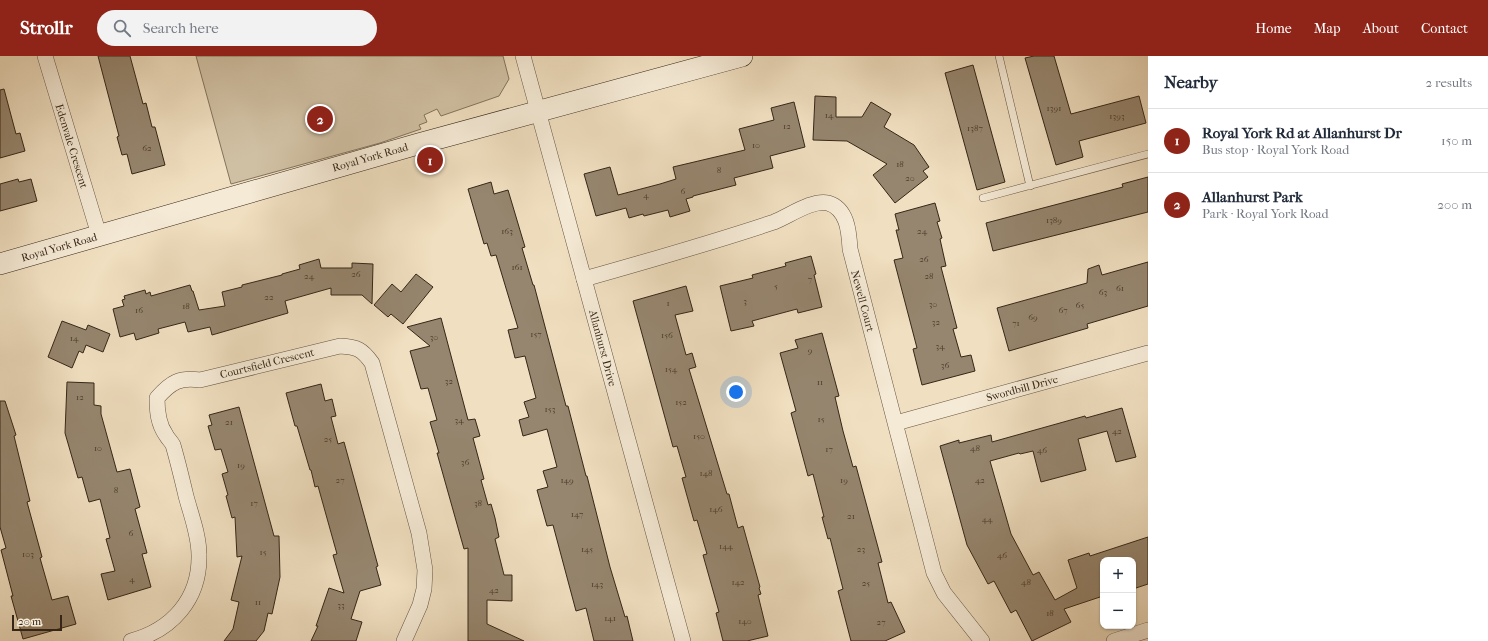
<!DOCTYPE html>
<meta charset="utf-8">
<style>
body{margin:0;font-family:"IM FELL French Canon",serif;background:#f2f2f3;color:#1f2937}
.controls{position:absolute;right:12px;bottom:12px;display:grid;overflow:hidden;border-radius:8px;box-shadow:0 1px 3px #0004}
.controls button{width:36px;height:36px;display:grid;place-items:center;padding:0;border:0;border-bottom:1px solid #e0e1e3;background:#fff;color:#1f2937;font:20px sans-serif}
.scale{position:absolute;left:12px;bottom:10px;width:50px;box-sizing:border-box;padding-left:4px;border:2px solid #352617;border-top:0;font-size:11px;line-height:14px;white-space:nowrap;color:#352617;-webkit-text-stroke:3px #f5ead6;paint-order:stroke}
.you{position:absolute;left:736px;top:336px;width:14px;height:14px;margin:-10px;border:3px solid #fff;border-radius:50%;background:#1a73e8;box-shadow:0 0 0 6px #1a73e833}
.badge{display:grid;place-items:center;width:26px;height:26px;border-radius:50%;background:#8f2418;color:#fff;font-size:13px;font-weight:700}
.pin{position:absolute;translate:-50% -50%;border:2px solid #fff;box-shadow:0 1px 4px #0006}
.list{margin:0;padding:0;list-style:none}
h2{display:flex;justify-content:space-between;align-items:center;height:52px;margin:0;padding:0 16px;font-size:17px}
h2 small{font-size:13px;font-weight:400;color:#747a83}
.list li{display:grid;grid-template-columns:26px 1fr auto;gap:12px;align-items:center;box-sizing:border-box;height:64px;padding:0 16px;border-top:1px solid #e0e1e3}
.list b{display:block;font-size:15px;white-space:nowrap}
.list p{margin:0;font-size:13px;white-space:nowrap;color:#747a83}
.list em{font-size:13px;font-style:normal;color:#747a83}
.icon{flex:none;width:22px;height:22px;fill:none;stroke:currentColor;stroke-width:2;stroke-linecap:round;stroke-linejoin:round}
.map{position:relative;flex:none;width:1148px;height:585px;overflow:hidden}
header{display:flex;align-items:center;gap:24px;box-sizing:border-box;height:56px;padding:0 20px;background:#8f2418;color:#fff}
header strong{font-size:19px}
nav{display:flex;gap:22px;margin-inline-start:auto;font-size:14px}
.search{width:280px;height:36px;background:#f2f2f3;display:flex;align-items:center;gap:10px;box-sizing:border-box;padding:0 14px;border-radius:22px;color:#747a83;font-size:15px}
main{display:flex}
aside{flex:1;background:#fff}
.map>svg:first-child{display:block}
</style>
<header>
<strong>Strollr</strong>
<div class="search"><svg class="icon" aria-label="search" viewBox="0 0 24 24"><circle cx="10" cy="10" r="6"/><path d="M15 15l6 6"/></svg>Search here</div>
<nav><a>Home</a><a>Map</a><a>About</a><a>Contact</a></nav>
</header>
<main>
<div class="map">
<svg width="1148" height="585" viewBox="0 0 1148 585">
<rect width="100%" height="100%" fill="#f0dfc0"/>
<filter id="stains"><feTurbulence type="fractalNoise" baseFrequency=".005" numOctaves="4"/><feColorMatrix values="0 0 0 0 .2 0 0 0 0 .09 0 0 0 0 .02 0 0 0 .5 -.17"/></filter>
<radialGradient id="worn" r=".72"><stop offset=".6" stop-color="#630" stop-opacity="0"/><stop offset="1" stop-color="#630" stop-opacity=".3"/></radialGradient>
<!-- green -->
<polygon fill="#d0c0a3" stroke="#82735d" points="196,0 503,0 509,23 499,40 441,60 437,53 424,59 427,66 419,69 421,73 380,87 231,128"/>
<!-- building -->
<g fill="#96866f" stroke="#352617">
<polygon points="98,0 130,0 143,48 146,47 152,71 155,71 165,109 132,118 127,98 122,99 117,81 119,80"/>
<polygon points="1034,0 1054,0 1071,58 1139,40 1146,67 1079,85 1083,101 1056,109 1025,2"/>
<polygon points="973,9 1005,126 977,134 945,17"/>
<polygon points="4,33 16,78 20,77 25,95 0,102 0,34"/>
<polygon points="815,40 836,41 836,61 862,61 871,46 891,58 884,71 914,89 929,111 923,115 928,121 895,147 873,119 887,108 847,85 813,84"/>
<polygon points="794,46 805,91 770,100 773,112 734,122 736,129 693,140 693,141 686,143 690,155 670,161 668,154 644,160 643,158 629,162 626,152 596,160 584,118 610,111 618,139 660,128 676,123 673,111 745,94 739,73 774,64 771,52"/>
<polygon points="1148,121 1148,156 993,195 986,167 1123,131 1122,128"/>
<polygon points="18,123 19,126 31,123 37,145 0,155 0,128"/>
<polygon points="491,126 494,138 508,134 525,191 522,192 533,229 534,229 566,350 568,350 586,420 587,420 610,511 625,561 627,560 633,585 594,585 586,552 576,555 553,469 547,470 537,434 548,431 543,415 557,411 547,373 523,380 519,364 529,361 524,346 536,342 525,300 515,302 508,274 518,272 496,199 491,200 487,187 484,188 468,133"/>
<polygon points="935,147 940,165 937,166 942,182 940,183 946,210 941,211 957,272 953,273 961,301 971,299 975,315 922,329 913,293 917,292 894,204 903,202 896,174 899,174 895,158"/>
<polygon points="811,200 816,218 814,219 822,251 798,257 797,253 752,265 754,270 731,275 720,230 753,222 752,219 786,210 785,207"/>
<polygon points="319,203 321,212 352,212 352,207 373,208 372,248 362,239 331,239 331,232 285,245 288,257 212,279 210,271 188,276 185,266 158,273 159,277 136,284 134,277 120,281 113,253 124,250 122,244 125,243 124,240 145,234 146,238 150,236 151,240 190,229 192,235 193,235 199,254 225,250 222,236 242,231 242,229 282,219 282,218 300,213 299,209"/>
<polygon points="1148,206 1148,250 1087,268 1088,272 1009,295 997,252 1087,227 1088,213 1099,209 1102,219"/>
<polygon points="416,218 433,231 403,268 391,258 388,261 374,249 392,228 401,236"/>
<polygon points="686,230 693,255 675,259 686,299 692,297 696,311 689,313 727,438 729,438 738,472 743,470 760,531 759,532 761,538 758,539 768,580 747,585 723,585 716,557 719,556 703,499 707,498 697,464 694,465 682,422 686,421 677,390 673,391 633,245"/>
<polygon points="441,262 468,364 475,363 480,380 473,382 484,423 481,424 488,449 491,448 495,462 499,481 495,483 504,519 512,519 512,545 487,544 487,568 524,585 468,585 468,492 464,493 437,397 439,397 430,366 437,364 428,332 421,333 410,295 430,290 407,271"/>
<polygon points="62,265 86,274 88,269 110,278 103,296 86,289 83,297 79,295 72,312 48,301"/>
<polygon points="822,277 839,340 835,341 843,375 853,411 856,410 882,506 878,507 888,547 891,546 905,576 885,585 851,585 838,535 843,533 830,482 828,483 822,461 824,461 813,418 808,420 791,357 796,355 780,297 798,292 795,284"/>
<polygon points="67,326 94,327 94,349 101,350 101,358 117,416 130,413 140,451 135,453 147,497 142,498 151,531 108,544 101,518 115,515 106,483 110,482 100,443 89,446 82,421 78,422 65,377"/>
<polygon points="321,328 325,345 332,343 336,360 331,361 338,388 344,386 378,510 376,511 381,529 360,535 351,563 362,566 356,585 311,585 318,570 316,570 329,532 344,537 333,499 337,498 318,430 315,431 311,414 310,414 297,370 295,370 286,337"/>
<polygon points="0,345 5,345 16,379 14,380 30,445 27,446 42,501 40,502 52,544 68,540 76,568 23,583 11,540 13,540 1,494 6,492 0,471"/>
<polygon points="239,351 274,480 279,480 280,521 272,558 268,557 264,575 256,585 224,585 233,573 239,546 231,544 242,500 237,501 235,461 232,462 226,440 228,439 222,418 228,416 221,393 215,394 208,370 212,369 209,359"/>
<polygon points="1122,352 1136,401 1116,406 1107,375 1078,383 1086,414 1041,426 1033,395 1020,398 1019,397 990,405 1011,478 1033,519 1039,516 1055,544 1077,532 1068,504 1089,497 1090,500 1148,481 1148,528 1133,533 1133,504 1103,504 1103,540 1064,553 1071,566 1032,585 1016,554 1011,557 994,525 988,528 967,489 940,390 959,384 959,387 991,379 992,386 1085,360 1086,362"/>
</g>
<g fill="none" stroke-linecap="round" stroke-linejoin="round">
<defs>
<g id="lane">
<polyline points="999,0 1030,130"/>
<polyline points="983,142 1148,98"/>
</g>
<g id="street">
<polyline points="45,0 99,179"/>
<polyline points="523,0 683,585"/>
<path d="M584,223C648,205 711,187 774,166C789,160 813,143 828,147C848,153 849,177 850,193L934,517L944,537L982,585"/>
<polyline points="896,367 1148,297"/>
<path d="M131,585C172,574 200,543 199,499C199,479 191,459 186,440C182,423 178,406 173,389C171,385 168,383 166,379C158,368 157,355 157,342C171,326 180,321 200,324L340,290C357,291 362,293 372,307L419,477L425,514L424,533L420,549L404,585"/>
<polyline points="1114,585 1148,574"/>
</g>
<polyline id="secondary" points="0,208 418,88 742,0"/>
</defs>
<!-- lane casing -->
<use href="#lane" stroke="#645441" stroke-width="8"/>
<!-- street casing -->
<use href="#street" stroke="#645441" stroke-width="16"/>
<!-- secondary casing -->
<use href="#secondary" stroke="#352617" stroke-width="22"/>
<!-- lane -->
<use href="#lane" stroke="#f5ead6" stroke-width="7"/>
<!-- street -->
<use href="#street" stroke="#f5ead6" stroke-width="15"/>
<!-- secondary -->
<use href="#secondary" stroke="#f5ead6" stroke-width="21"/>
</g>
<g text-anchor="middle" stroke-width="3" stroke-linejoin="round" paint-order="stroke">
<!-- number labels -->
<g font-size="9" fill="#4d3e2d">
<text x="1054" y="55">1391</text>
<text x="829" y="62">14</text>
<text x="1117" y="63">1393</text>
<text x="787" y="73">12</text>
<text x="975" y="75">1387</text>
<text x="756" y="92">10</text>
<text x="147" y="95">62</text>
<text x="900" y="111">18</text>
<text x="719" y="117">8</text>
<text x="910" y="125">20</text>
<text x="683" y="138">6</text>
<text x="646" y="142">4</text>
<text x="1054" y="167">1389</text>
<text x="507" y="178">163</text>
<text x="922" y="178">24</text>
<text x="924" y="206">26</text>
<text x="517" y="214">161</text>
<text x="356" y="221">26</text>
<text x="309" y="223">24</text>
<text x="929" y="223">28</text>
<text x="810" y="226">7</text>
<text x="776" y="233">5</text>
<text x="1120" y="235">61</text>
<text x="1103" y="239">63</text>
<text x="269" y="244">22</text>
<text x="745" y="248">3</text>
<text x="668" y="250">1</text>
<text x="933" y="251">30</text>
<text x="1080" y="252">65</text>
<text x="186" y="253">18</text>
<text x="139" y="257">16</text>
<text x="1063" y="257">67</text>
<text x="1033" y="264">69</text>
<text x="936" y="269">32</text>
<text x="1016" y="270">71</text>
<text x="536" y="281">157</text>
<text x="667" y="282">156</text>
<text x="434" y="284">30</text>
<text x="74" y="285">14</text>
<text x="940" y="293">34</text>
<text x="810" y="297">9</text>
<text x="945" y="312">36</text>
<text x="671" y="316">154</text>
<text x="449" y="328">32</text>
<text x="820" y="329">11</text>
<text x="80" y="344">12</text>
<text x="681" y="349">152</text>
<text x="550" y="356">153</text>
<text x="821" y="366">15</text>
<text x="459" y="367">34</text>
<text x="229" y="369">21</text>
<text x="1117" y="378">42</text>
<text x="699" y="383">150</text>
<text x="328" y="386">25</text>
<text x="98" y="395">10</text>
<text x="975" y="395">48</text>
<text x="829" y="396">17</text>
<text x="1042" y="397">46</text>
<text x="465" y="409">36</text>
<text x="241" y="412">19</text>
<text x="706" y="420">148</text>
<text x="340" y="427">27</text>
<text x="567" y="427">149</text>
<text x="844" y="427">19</text>
<text x="980" y="427">42</text>
<text x="116" y="437">8</text>
<text x="254" y="450">17</text>
<text x="478" y="450">38</text>
<text x="716" y="456">146</text>
<text x="577" y="461">147</text>
<text x="851" y="463">21</text>
<text x="987" y="466">44</text>
<text x="131" y="480">6</text>
<text x="726" y="493">144</text>
<text x="587" y="496">145</text>
<text x="861" y="496">23</text>
<text x="263" y="499">15</text>
<text x="28" y="501">103</text>
<text x="1002" y="502">46</text>
<text x="132" y="526">4</text>
<text x="738" y="529">142</text>
<text x="1026" y="529">48</text>
<text x="866" y="530">25</text>
<text x="597" y="531">143</text>
<text x="494" y="537">42</text>
<text x="258" y="549">11</text>
<text x="341" y="552">33</text>
<text x="1050" y="560">18</text>
<text x="610" y="565">141</text>
<text x="745" y="568">140</text>
<text x="881" y="569">27</text>
</g>
<!-- street labels -->
<g font-size="11" fill="#352617" stroke="#f5ead6">
<text transform="translate(72 90) rotate(73)" y="4">Edenvale Crescent</text>
<text transform="translate(370 101) rotate(-16)" y="4">Royal York Road</text>
<text transform="translate(59 191) rotate(-16)" y="4">Royal York Road</text>
<text transform="translate(863 245) rotate(75)" y="4">Newell Court</text>
<text transform="translate(603 292) rotate(75)" y="4">Allanhurst Drive</text>
<text transform="translate(267 307) rotate(-14)" y="4">Courtsfield Crescent</text>
<text transform="translate(1022 332) rotate(-15)" y="4">Swordbill Drive</text>
</g>
</g>
<rect width="100%" height="100%" filter="url(#stains)"/>
<rect width="100%" height="100%" fill="url(#worn)"/>
</svg>
<div class="controls">
<button>+</button>
<button>−</button>
</div>
<div class="scale">20 m</div>
<div class="you"></div>
<div class="pin badge" style="left:430px;top:104px">1</div>
<div class="pin badge" style="left:320px;top:63px">2</div>
</div>
<aside>
<h2>Nearby<small>2 results</small></h2>
<ul class="list">
<li><span class="badge">1</span><div><b>Royal York Rd at Allanhurst Dr</b><p>Bus stop · Royal York Road</p></div><em>150 m</em></li>
<li><span class="badge">2</span><div><b>Allanhurst Park</b><p>Park · Royal York Road</p></div><em>200 m</em></li>
</ul>
</aside>
</main>
